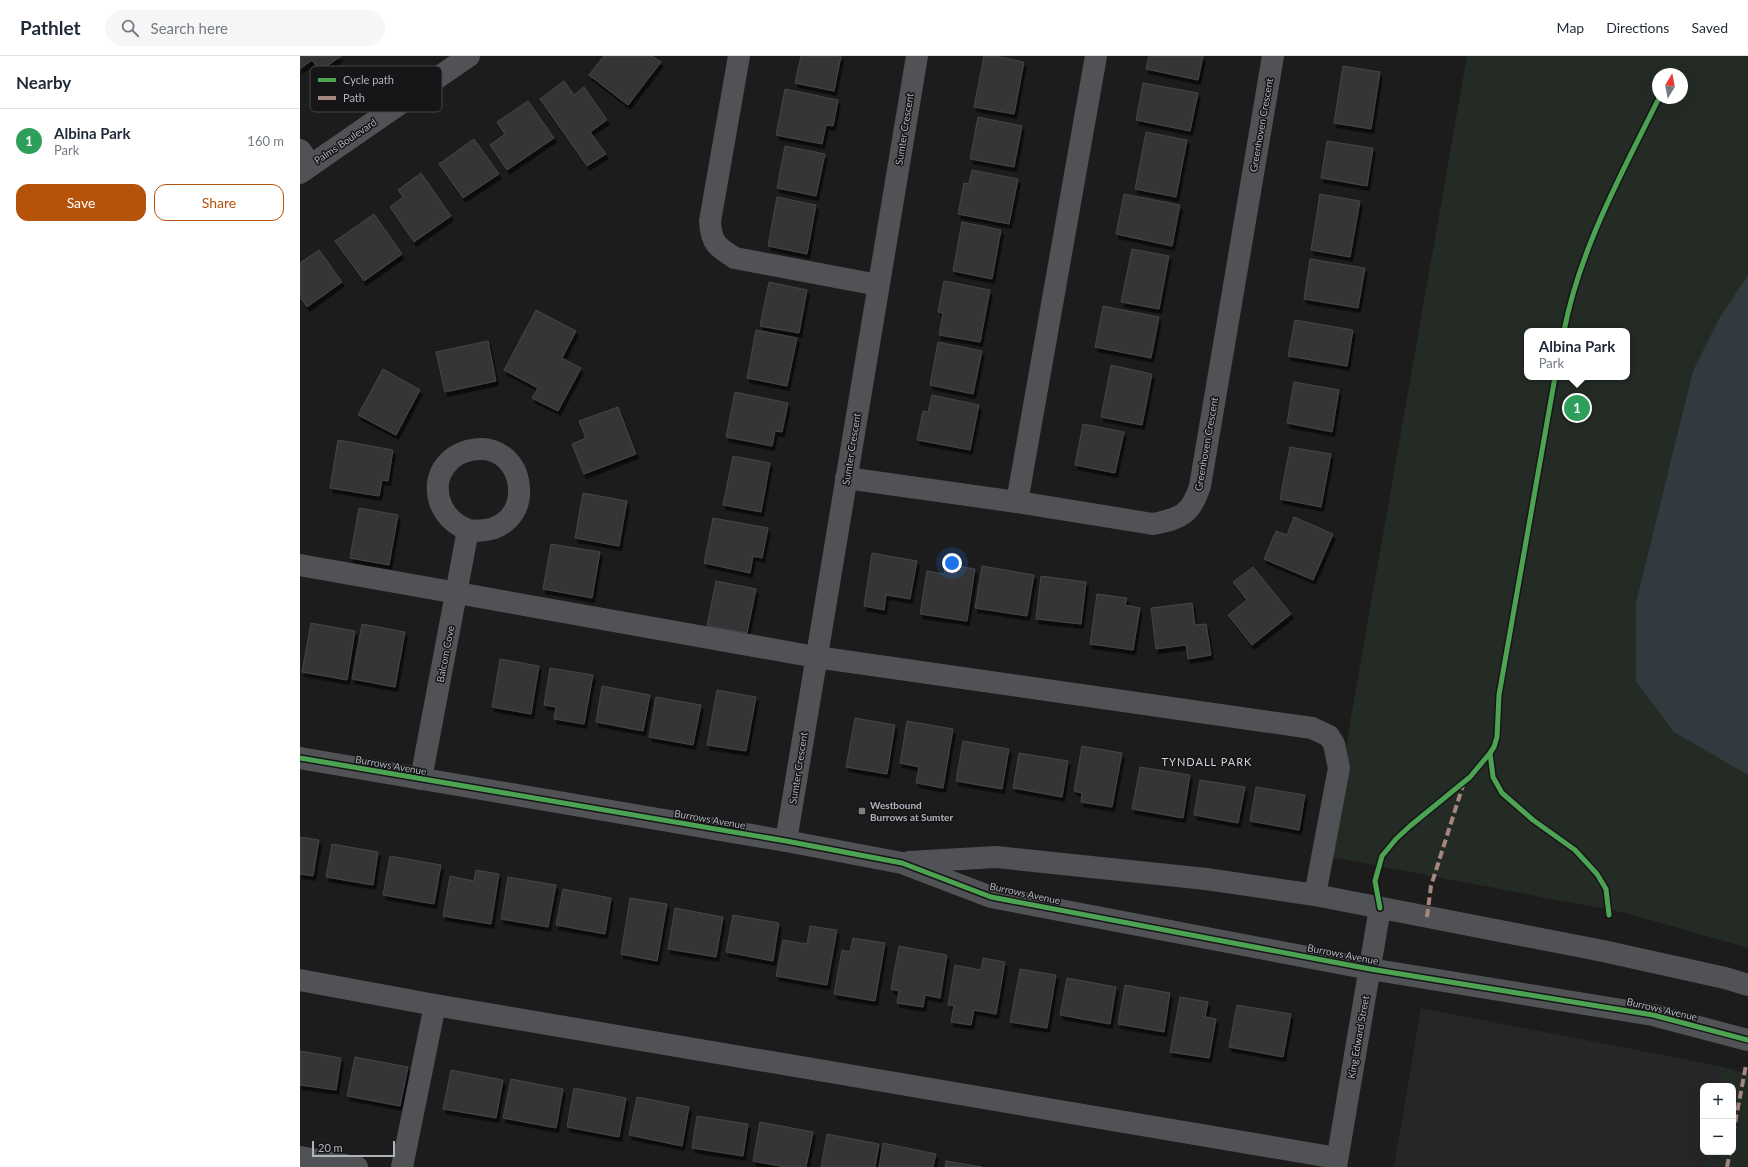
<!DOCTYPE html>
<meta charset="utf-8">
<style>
body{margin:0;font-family:Lato,sans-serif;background:#f6f6f7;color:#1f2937}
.controls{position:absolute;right:12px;bottom:12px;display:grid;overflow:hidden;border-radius:8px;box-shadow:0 4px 16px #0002}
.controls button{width:36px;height:36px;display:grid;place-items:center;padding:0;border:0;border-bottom:1px solid #e0e1e3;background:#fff;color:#1f2937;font:20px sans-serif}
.compass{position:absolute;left:1352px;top:12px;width:36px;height:36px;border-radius:50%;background:#fff;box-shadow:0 4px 16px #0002;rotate:10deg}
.scale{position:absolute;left:12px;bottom:10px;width:83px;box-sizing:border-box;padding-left:4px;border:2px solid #afb4bb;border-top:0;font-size:11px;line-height:14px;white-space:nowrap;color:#afb4bb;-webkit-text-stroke:3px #161618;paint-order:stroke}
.you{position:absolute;left:652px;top:507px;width:14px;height:14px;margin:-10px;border:3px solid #fff;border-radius:50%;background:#1a73e8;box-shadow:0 0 0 6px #1a73e833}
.badge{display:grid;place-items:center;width:26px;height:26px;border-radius:50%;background:#b45309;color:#fff;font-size:13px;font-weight:700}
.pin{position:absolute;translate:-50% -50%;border:2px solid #fff;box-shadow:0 1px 4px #0006}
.popup{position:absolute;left:1224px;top:272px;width:106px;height:52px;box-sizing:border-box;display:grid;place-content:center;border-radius:8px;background:#fff;filter:drop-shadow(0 1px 3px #0005);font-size:13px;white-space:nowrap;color:#747a83}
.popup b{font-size:15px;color:#1f2937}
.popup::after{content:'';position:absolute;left:50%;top:100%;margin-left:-8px;border:8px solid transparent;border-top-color:#fff}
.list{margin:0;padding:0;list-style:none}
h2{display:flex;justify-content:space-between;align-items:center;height:52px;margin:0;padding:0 16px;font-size:17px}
h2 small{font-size:13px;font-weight:400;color:#747a83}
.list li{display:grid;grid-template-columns:26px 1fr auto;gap:12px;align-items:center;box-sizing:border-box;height:64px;padding:0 16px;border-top:1px solid #e0e1e3}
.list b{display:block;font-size:15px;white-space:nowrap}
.list p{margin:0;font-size:13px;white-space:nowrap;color:#747a83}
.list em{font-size:13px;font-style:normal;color:#747a83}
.actions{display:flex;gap:8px;padding:12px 16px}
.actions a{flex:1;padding:9px 0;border:1px solid #b45309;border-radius:12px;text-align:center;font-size:14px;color:#b45309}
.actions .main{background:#b45309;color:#fff}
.icon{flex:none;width:22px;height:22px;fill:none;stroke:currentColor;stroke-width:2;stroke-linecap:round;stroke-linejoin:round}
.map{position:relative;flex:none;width:1448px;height:1111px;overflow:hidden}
header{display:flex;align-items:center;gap:24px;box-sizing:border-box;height:56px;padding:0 20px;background:#fff;border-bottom:1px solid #e0e1e3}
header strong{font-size:19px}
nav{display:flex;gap:22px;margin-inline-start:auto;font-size:14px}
.search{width:280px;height:36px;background:#f6f6f7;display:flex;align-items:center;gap:10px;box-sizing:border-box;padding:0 14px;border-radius:22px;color:#747a83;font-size:15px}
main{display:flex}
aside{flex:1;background:#fff}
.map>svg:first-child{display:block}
</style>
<header>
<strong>Pathlet</strong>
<div class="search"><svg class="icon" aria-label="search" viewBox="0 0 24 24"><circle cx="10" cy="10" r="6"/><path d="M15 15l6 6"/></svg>Search here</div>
<nav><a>Map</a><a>Directions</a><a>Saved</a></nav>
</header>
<main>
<aside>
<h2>Nearby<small></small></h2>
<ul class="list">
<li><span class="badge" style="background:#2e9e5b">1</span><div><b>Albina Park</b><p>Park</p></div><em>160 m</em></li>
</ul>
<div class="actions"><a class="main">Save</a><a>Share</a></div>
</aside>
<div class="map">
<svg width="1448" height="1111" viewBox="0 0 1448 1111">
<defs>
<filter id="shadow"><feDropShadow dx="2.5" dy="4.5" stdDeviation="0" flood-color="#0009"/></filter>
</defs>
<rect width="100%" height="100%" fill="#1c1c1c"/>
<!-- built -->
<polygon fill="#262628" points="1121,952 1419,1010 1416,1030 1403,1030 1403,1096 1407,1096 1404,1111 1094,1111"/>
<!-- green -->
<g fill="#242b25" fill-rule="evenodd">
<path d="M1167,0H1448V892L1326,857L1031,801L1051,661ZM1358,18H1382V42H1358ZM1227,275H1327V321H1227Z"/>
<polygon points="1419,1010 1448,1018 1448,1111 1404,1111 1407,1096 1433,1096 1433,1030 1416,1030"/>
</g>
<!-- water -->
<polygon fill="#323a3f" points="1448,219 1448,719 1374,676 1336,625 1336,547 1393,315 1419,263"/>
<!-- building -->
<g fill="#363637" stroke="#454648" filter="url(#shadow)">
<polygon points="0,0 41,0 20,15 12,4 0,13"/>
<polygon points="304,0 352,0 361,6 328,49 289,19"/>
<polygon points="501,0 541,0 534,35 495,27"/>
<polygon points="684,0 695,0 724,6 714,58 674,51"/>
<polygon points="849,0 903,0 898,24 846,13"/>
<polygon points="1043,10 1080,16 1071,73 1034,67"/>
<polygon points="264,25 274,39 284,31 307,64 290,76 306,98 287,110 240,43"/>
<polygon points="843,27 898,37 890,75 836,64"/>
<polygon points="485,33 538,44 533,70 526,69 522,88 476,79"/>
<polygon points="228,45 254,82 207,114 190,89 205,78 197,66"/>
<polygon points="678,61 722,70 714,111 670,103"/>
<polygon points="846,76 887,84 876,141 835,133"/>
<polygon points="174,83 199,118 163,142 139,108"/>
<polygon points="1027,85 1073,92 1067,130 1021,122"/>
<polygon points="485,90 525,98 516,140 477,132"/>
<polygon points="672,114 718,123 709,168 658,158 664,127 669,128"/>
<polygon points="121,117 151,160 114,186 90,151 103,141 98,134"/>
<polygon points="824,138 880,149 872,190 816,178"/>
<polygon points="1020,138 1060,145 1050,201 1011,194"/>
<polygon points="477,141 516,149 507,198 468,190"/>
<polygon points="74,158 102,198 64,225 35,185"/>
<polygon points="662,166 701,174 692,223 653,215"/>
<polygon points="832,193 869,200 859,253 821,246"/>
<polygon points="19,194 42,226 7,251 0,241 0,207"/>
<polygon points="1010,203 1065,212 1058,252 1004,243"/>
<polygon points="644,225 690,234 680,286 639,279 643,257 638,256"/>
<polygon points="469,226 507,234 499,277 460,270"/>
<polygon points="803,250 859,261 851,302 795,291"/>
<polygon points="236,254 276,275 262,302 281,312 258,355 232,342 238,332 204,314"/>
<polygon points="995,264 1053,274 1047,310 988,300"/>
<polygon points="456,274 497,282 487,330 447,322"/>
<polygon points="188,285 196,325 145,336 136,296"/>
<polygon points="638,286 682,295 673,338 630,329"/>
<polygon points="811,309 852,318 842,369 801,361"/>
<polygon points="83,313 120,334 96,379 58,359"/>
<polygon points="994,326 1039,334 1032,376 987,367"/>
<polygon points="435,336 488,347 482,376 475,375 472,390 426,381"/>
<polygon points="632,339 679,349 670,394 617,384 623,355 628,356"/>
<polygon points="318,351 336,398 284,418 272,388 286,382 279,365"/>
<polygon points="783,368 824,376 815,417 775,409"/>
<polygon points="38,384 93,394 88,425 82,424 79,440 30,432"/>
<polygon points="990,391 1031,398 1021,451 980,443"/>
<polygon points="433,400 470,407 461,456 423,449"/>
<polygon points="283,437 327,445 319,490 275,482"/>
<polygon points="59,452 98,459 89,509 50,502"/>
<polygon points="994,461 1033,478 1013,524 964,503 976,475 987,479"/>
<polygon points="413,462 468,472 462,502 453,500 450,517 404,507"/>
<polygon points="251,488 300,496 292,542 243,533"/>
<polygon points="572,497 617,505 610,543 586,539 584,554 564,550"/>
<polygon points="646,508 675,513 667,565 620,558 627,515 644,518"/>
<polygon points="682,510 734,519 727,560 675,552"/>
<polygon points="953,511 991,558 952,589 928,559 947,544 933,526"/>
<polygon points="741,520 786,526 781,568 736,563"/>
<polygon points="416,525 456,533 447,577 407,570"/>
<polygon points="797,538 827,542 825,549 840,552 833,594 790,588"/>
<polygon points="892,547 895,569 906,568 911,599 888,603 886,589 856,593 851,552"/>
<polygon points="11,567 55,575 47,624 2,616"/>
<polygon points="62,568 105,576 95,631 52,623"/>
<polygon points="200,603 239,610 231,658 192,651"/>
<polygon points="250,612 293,619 284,668 254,663 256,651 244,649"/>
<polygon points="302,630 350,639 343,675 296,666"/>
<polygon points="417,634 456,641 446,695 407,689"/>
<polygon points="356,641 401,649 393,689 349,681"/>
<polygon points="555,662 595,669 587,718 546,711"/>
<polygon points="607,665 653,673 643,732 616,727 619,711 600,707"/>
<polygon points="663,685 709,693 702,733 656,725"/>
<polygon points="782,690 822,697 812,751 781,746 782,737 774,735"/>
<polygon points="719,697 768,705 762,741 713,732"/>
<polygon points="840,711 890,719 883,762 832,753"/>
<polygon points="900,724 945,731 938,767 894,759"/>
<polygon points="956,731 1005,739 999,774 950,765"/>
<polygon points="0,781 19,784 13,820 0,818"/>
<polygon points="32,788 78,796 73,829 26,821"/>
<polygon points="90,800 141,809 134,848 83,839"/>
<polygon points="176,814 199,818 191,868 143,860 150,820 174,825"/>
<polygon points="208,821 256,829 248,871 201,863"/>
<polygon points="263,833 311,842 305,878 256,869"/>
<polygon points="330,842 367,848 357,905 321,898"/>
<polygon points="375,852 423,861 416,901 368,893"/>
<polygon points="433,859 479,867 473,905 426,896"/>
<polygon points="510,870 537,874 527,929 476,920 483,884 507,888"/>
<polygon points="553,882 585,887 575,945 534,938 542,894 550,896"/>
<polygon points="599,890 647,899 640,942 625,939 623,951 597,947 599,935 591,933"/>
<polygon points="683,902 705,906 696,958 674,954 671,969 651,966 654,950 648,949 655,909 681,914"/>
<polygon points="720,913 756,919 747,972 710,966"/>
<polygon points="767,922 816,931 810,968 760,959"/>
<polygon points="825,929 870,937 864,976 818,968"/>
<polygon points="880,941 908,946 905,961 916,963 909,1002 870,996"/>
<polygon points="937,949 991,958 983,1001 929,991"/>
<polygon points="0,995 41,1002 36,1034 0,1029"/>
<polygon points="55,1001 108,1011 100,1050 47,1040"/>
<polygon points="151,1014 203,1024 196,1062 143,1053"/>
<polygon points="211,1023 263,1033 256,1072 203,1062"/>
<polygon points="274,1032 326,1042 319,1081 267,1071"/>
<polygon points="337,1041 389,1051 382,1090 329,1079"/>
<polygon points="397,1060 448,1068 443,1100 392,1092"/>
<polygon points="460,1066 513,1076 506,1111 485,1111 453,1105"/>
<polygon points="527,1078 579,1088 575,1111 521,1111"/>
<polygon points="583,1087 636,1098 633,1111 579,1111"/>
<polygon points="646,1105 682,1111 645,1111"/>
</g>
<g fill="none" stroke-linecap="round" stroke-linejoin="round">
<!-- minor -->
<g stroke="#515255" stroke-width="22">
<path d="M439,0L410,165C411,187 417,191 435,202L578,229"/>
<polyline points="0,94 11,109"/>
<polyline points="0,117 169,0"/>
<path d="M546,422L717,446L853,468C882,462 891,458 900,430L973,0"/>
<polyline points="717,446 796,0"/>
<polyline points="0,509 516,601 1012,672 1029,680 1034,688 1039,712 1015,839"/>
<polyline points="0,702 486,785 602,807 691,841 1070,913 1353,959 1448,984"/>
<path d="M121,723L168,474C148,466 136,449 138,427C140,413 150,401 164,396C230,374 243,484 168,474"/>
<polyline points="486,785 617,0"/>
<polyline points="609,806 696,801 906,823 1015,839 1303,895 1425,922 1448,929"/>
<polyline points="0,924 135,949 1037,1102"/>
<polyline points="0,1101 57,1111"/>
<polyline points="102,1111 135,949"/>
<polyline points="1036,1111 1080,852"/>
</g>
<!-- quiet -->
<g stroke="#a5887d" stroke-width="4" stroke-dasharray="8 4" stroke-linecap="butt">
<polyline points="1127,861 1131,830 1164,726"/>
<polyline points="1433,1078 1446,1009"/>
<polyline points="1427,1111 1430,1096"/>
</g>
<defs>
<g id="cycleway">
<path d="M1264,275C1280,192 1322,117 1359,42"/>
<polyline points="1190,697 1193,721 1202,737 1233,764 1275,794 1297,818 1306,833 1309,859"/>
<polyline points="0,702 486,785 602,807 691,841 1070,913 1353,959 1448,984"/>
<polyline points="1080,852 1075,825 1082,800 1096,783 1110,770 1170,721 1190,697 1194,691 1197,681 1199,639 1255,321"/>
</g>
</defs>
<!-- cycleway casing -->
<use href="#cycleway" stroke="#161618" stroke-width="8"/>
<!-- cycleway -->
<use href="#cycleway" stroke="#4ca352" stroke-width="5"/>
</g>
<!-- markers -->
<rect fill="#7c7f83" stroke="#161618" stroke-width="1.5" x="558" y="751" width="8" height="8" rx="2"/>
<g text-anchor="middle" stroke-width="3" stroke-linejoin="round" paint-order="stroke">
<!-- street labels -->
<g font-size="10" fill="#afb4bb" stroke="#161618">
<text transform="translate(961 69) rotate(-80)" y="4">Greenhoven Crescent</text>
<text transform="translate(604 73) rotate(-81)" y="4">Sumter Crescent</text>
<text transform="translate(45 85) rotate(-34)" y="4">Palms Boulevard</text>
<text transform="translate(906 388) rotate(-80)" y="4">Greenhoven Crescent</text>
<text transform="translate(551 393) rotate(-81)" y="4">Sumter Crescent</text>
<text transform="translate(145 598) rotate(-79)" y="4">Balcom Cove</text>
<text transform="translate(91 709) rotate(10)" y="4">Burrows Avenue</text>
<text transform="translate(498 712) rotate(-81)" y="4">Sumter Crescent</text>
<text transform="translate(410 763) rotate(10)" y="4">Burrows Avenue</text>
<text transform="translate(725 837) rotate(12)" y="4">Burrows Avenue</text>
<text transform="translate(1043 898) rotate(11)" y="4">Burrows Avenue</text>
<text transform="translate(1362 953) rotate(13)" y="4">Burrows Avenue</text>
<text transform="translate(1058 981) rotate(-80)" y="4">King Edward Street</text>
</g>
<!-- poi labels -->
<g font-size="10" font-weight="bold" fill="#afb4bb" stroke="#161618" text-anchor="start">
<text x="570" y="753">Westbound<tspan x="570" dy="12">Burrows at Sumter</tspan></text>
</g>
<!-- neighbourhood labels -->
<g font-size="11" letter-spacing="1" fill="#d0d2d7" stroke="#161618">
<text x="907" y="710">TYNDALL PARK</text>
</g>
</g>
<!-- legend -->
<rect x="10" y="10" width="132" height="46" rx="6" fill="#161618" stroke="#444549" stroke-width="1"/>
<rect x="18" y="22" width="18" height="4" fill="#4ca352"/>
<rect x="18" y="40" width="18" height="4" fill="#a5887d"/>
<g font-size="11" fill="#afb4bb">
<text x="43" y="28">Cycle path</text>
<text x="43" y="46">Path</text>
</g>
</svg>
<div class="controls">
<button>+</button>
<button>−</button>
</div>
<svg class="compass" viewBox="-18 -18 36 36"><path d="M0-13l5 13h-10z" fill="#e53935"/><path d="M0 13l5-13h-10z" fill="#747a83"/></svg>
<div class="scale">20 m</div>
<div class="you"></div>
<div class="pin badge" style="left:1277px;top:352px;background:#2e9e5b">1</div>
<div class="popup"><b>Albina Park</b>Park</div>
</div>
</main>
